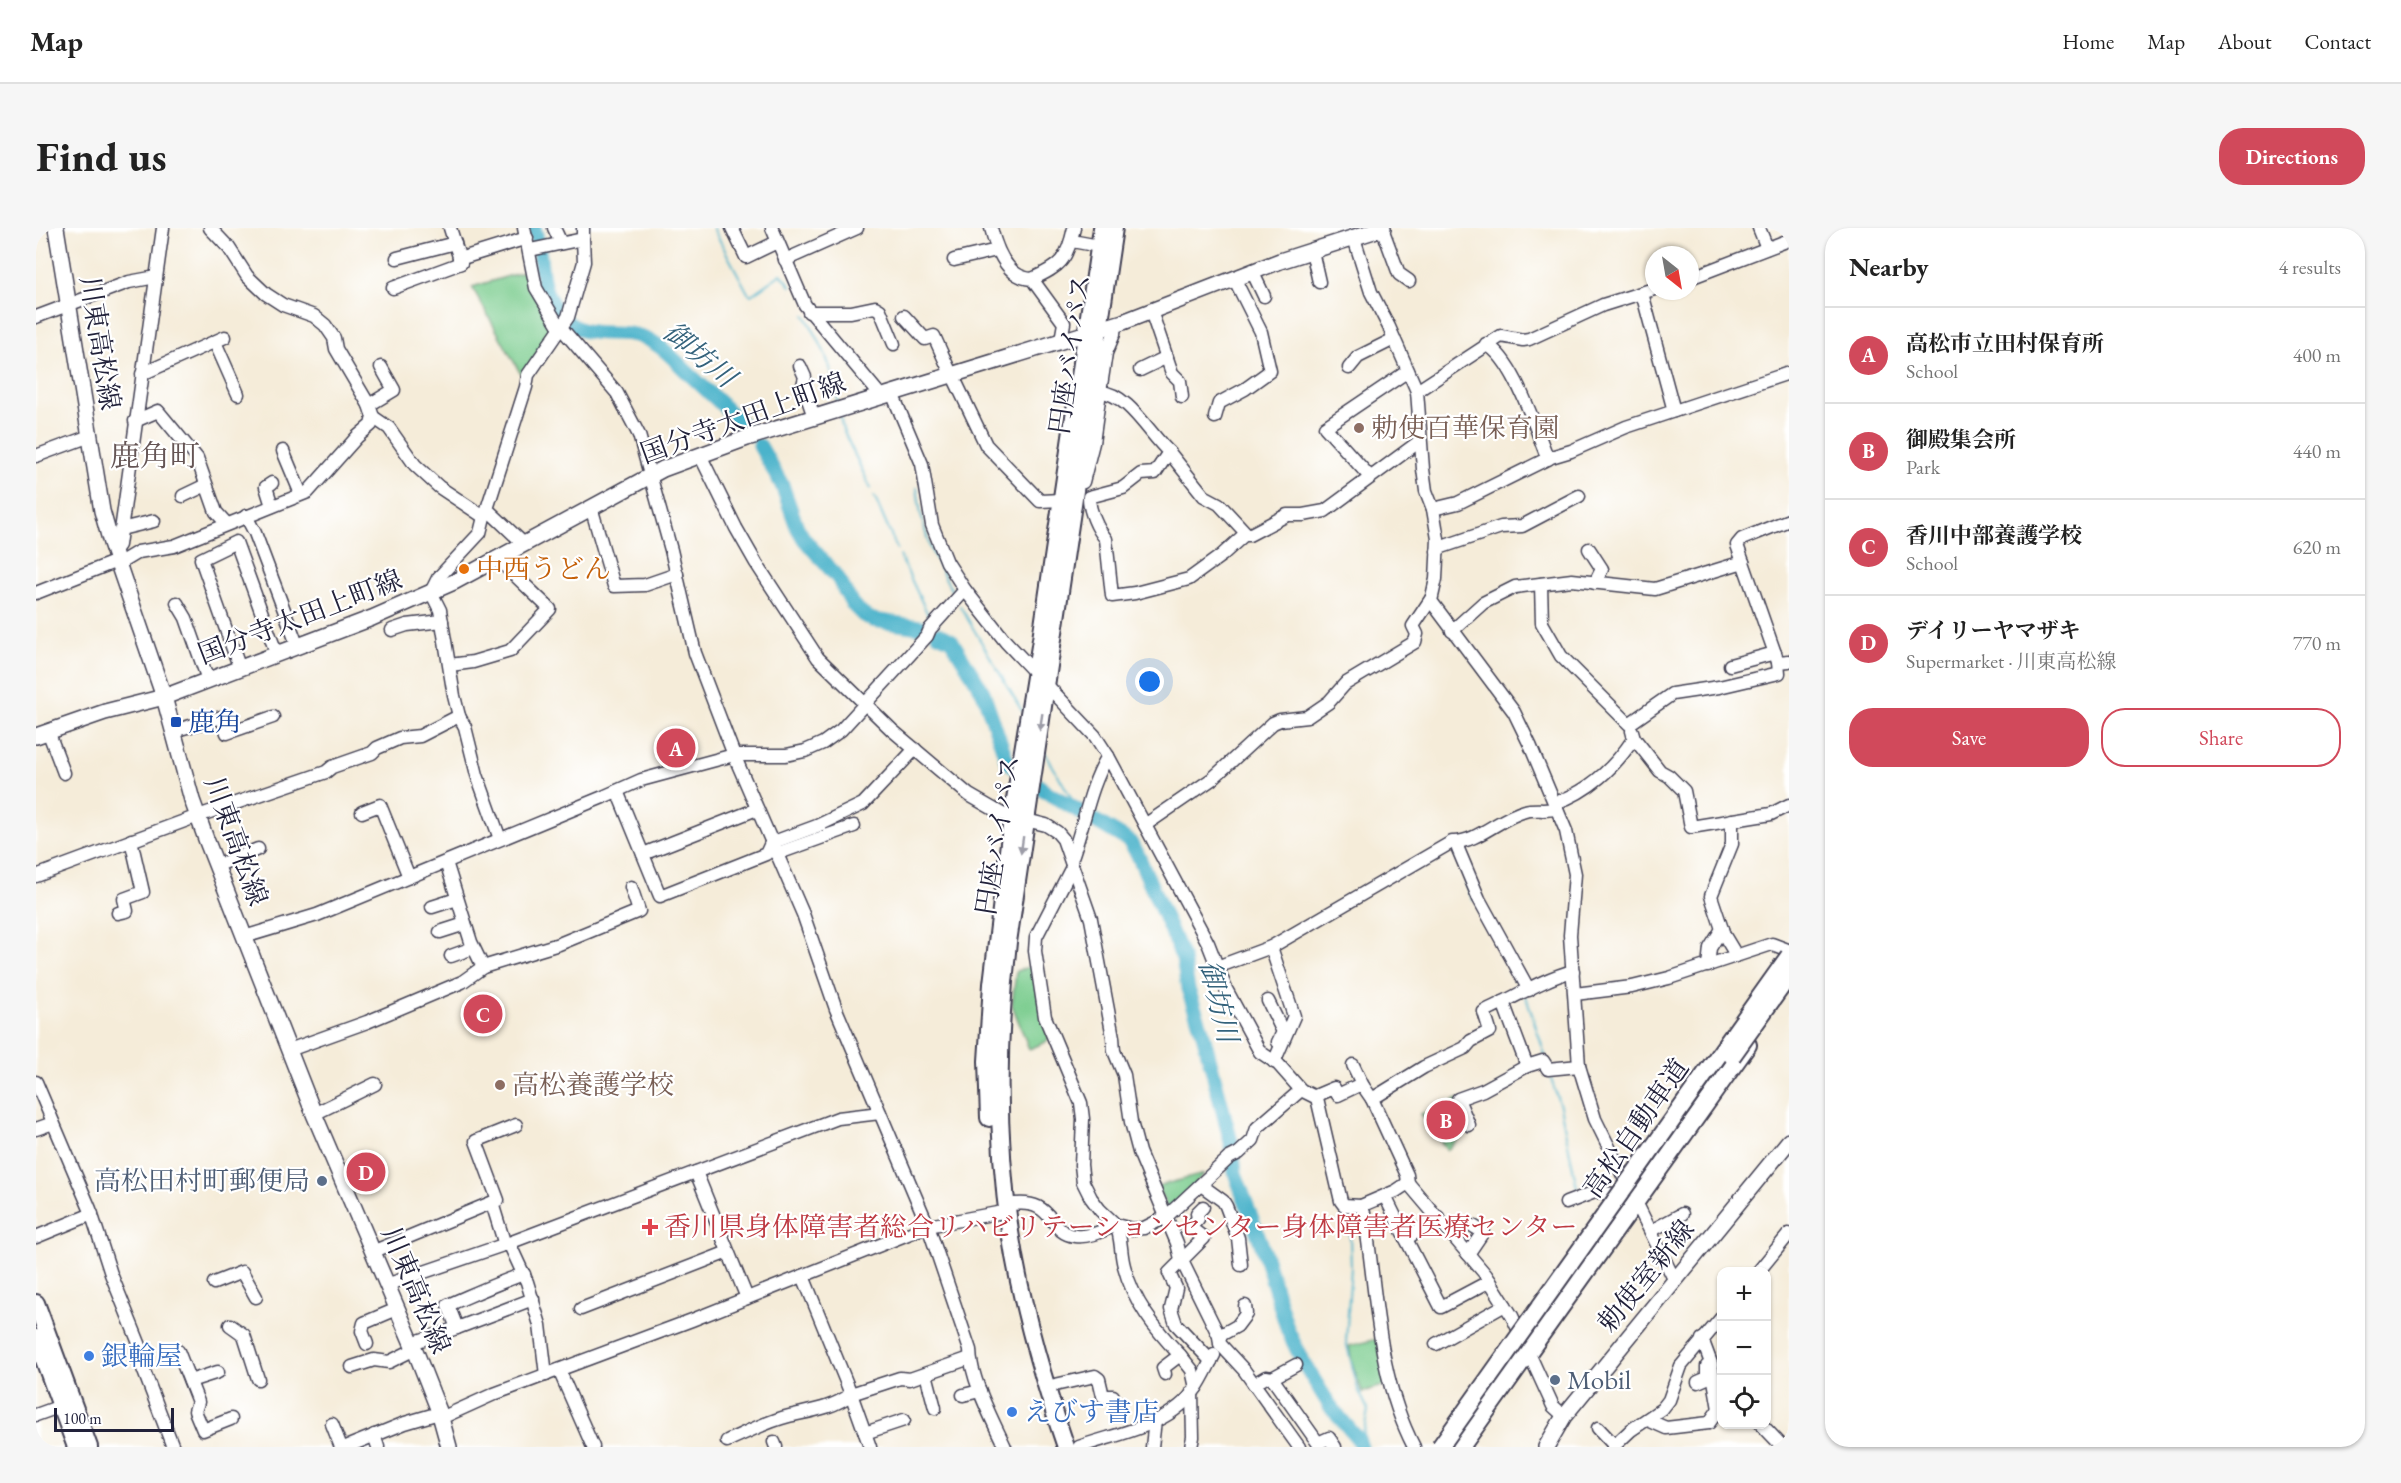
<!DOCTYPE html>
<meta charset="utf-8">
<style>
body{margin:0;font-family:"EB Garamond","Noto Serif JP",serif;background:#f6f6f6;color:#222}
.controls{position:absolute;right:18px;bottom:18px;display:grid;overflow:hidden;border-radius:12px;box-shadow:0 2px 4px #0004}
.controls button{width:54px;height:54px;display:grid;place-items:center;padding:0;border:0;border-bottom:2px solid #e0e0e0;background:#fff;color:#222;font:30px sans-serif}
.compass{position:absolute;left:1609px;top:18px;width:54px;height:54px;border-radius:50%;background:#fff;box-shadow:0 2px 4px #0004;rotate:149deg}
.scale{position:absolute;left:18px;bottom:15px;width:120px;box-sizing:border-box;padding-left:6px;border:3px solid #22223b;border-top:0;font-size:16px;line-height:21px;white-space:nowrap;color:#22223b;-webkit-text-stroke:4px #fff;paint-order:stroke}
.you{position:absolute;left:1114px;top:454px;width:21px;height:21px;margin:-15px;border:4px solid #fff;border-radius:50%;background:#1a73e8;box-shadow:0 0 0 9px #1a73e833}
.badge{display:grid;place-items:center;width:39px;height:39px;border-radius:50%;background:#d1495b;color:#fff;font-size:20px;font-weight:700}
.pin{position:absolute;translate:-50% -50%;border:3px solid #fff;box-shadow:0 2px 6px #0006}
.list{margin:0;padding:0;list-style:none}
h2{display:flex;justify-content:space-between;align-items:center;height:78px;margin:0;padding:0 24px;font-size:26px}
h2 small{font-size:20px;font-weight:400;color:#767676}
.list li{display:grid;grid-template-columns:39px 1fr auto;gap:18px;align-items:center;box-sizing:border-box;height:96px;padding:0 24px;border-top:2px solid #e0e0e0}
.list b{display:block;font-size:22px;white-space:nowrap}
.list p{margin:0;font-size:20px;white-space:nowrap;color:#767676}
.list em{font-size:20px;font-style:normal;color:#767676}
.actions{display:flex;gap:12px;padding:18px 24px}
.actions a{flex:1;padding:14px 0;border:2px solid #d1495b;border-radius:24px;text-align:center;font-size:21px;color:#d1495b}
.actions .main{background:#d1495b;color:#fff}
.icon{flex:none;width:33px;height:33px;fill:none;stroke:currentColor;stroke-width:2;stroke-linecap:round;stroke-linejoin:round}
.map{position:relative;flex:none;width:1753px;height:1219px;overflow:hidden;border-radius:24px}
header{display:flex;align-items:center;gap:36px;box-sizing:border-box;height:84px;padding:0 30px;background:#fff;border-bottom:2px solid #e0e0e0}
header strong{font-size:28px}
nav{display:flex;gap:33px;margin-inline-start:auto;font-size:21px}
.intro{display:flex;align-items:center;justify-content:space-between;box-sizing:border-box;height:144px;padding:0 36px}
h1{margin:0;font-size:42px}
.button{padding:15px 27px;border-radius:24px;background:#d1495b;color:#fff;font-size:21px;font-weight:700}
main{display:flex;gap:36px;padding:0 36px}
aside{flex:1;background:#fff;border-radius:24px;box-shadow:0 2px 4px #0004}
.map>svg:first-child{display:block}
</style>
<header>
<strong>Map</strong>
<nav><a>Home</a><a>Map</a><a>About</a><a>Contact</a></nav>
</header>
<div class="intro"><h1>Find us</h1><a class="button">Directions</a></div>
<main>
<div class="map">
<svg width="1753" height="1219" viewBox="0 0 1753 1219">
<rect width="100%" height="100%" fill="#fff"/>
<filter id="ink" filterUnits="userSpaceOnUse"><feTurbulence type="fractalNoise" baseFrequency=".0167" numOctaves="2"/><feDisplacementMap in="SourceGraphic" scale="12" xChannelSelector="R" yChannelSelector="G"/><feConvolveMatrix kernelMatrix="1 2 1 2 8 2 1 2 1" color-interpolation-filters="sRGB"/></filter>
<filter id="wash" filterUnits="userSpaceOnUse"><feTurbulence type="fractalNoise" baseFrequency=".008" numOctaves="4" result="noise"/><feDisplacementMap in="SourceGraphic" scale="24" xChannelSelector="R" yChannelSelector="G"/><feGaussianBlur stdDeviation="1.35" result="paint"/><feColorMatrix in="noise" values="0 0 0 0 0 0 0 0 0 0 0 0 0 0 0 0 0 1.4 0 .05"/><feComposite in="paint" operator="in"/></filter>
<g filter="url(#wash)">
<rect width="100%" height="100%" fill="#f5ecd9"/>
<!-- green -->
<g fill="#7acc8e" stroke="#4e7764" stroke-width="1.5">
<polygon points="493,42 520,97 487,150 436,59"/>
<polygon points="996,738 1013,811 1008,815 993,821 976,777 980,743"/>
<polygon points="1422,871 1437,899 1411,922 1385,886"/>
<polygon points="1168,946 1133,984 1121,958"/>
<polygon points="1341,1111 1351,1157 1326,1164 1316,1135 1313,1118"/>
</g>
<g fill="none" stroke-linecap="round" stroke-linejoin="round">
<!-- stream -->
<g stroke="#4cb3cb" stroke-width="2">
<polyline points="677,0 712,65 715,67 745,46 755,58"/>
<path d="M769,87C786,116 798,142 802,176"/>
<polyline points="804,188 807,202 835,261"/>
<polyline points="881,260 885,287 894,320 918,367"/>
<polyline points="838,268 861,321"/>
<polyline points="864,328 895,393"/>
<polyline points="924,378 986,483"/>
<polyline points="1008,523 1043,583"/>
<polyline points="1430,655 1437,672"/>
<polyline points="1490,768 1509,827"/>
<polyline points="1515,851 1524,878 1542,964"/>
<polyline points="1313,981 1315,1039 1310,1114 1322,1161 1332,1182 1325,1219"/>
</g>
<!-- river -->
<g stroke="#4cb3cb" stroke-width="15">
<path d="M498,0C509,30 499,54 521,83C547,118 576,97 609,110C624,116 638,131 649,142C672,163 694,184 716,206"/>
<polyline points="724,218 746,257 761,299 768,311 802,350 816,376 827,387 837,392 890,400"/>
<polyline points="902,406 915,412 947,464 971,533 1009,563 1093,613 1101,625 1147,731 1152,761 1166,802 1196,918 1199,945 1225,1015 1252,1103 1267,1134 1294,1178 1322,1211 1325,1219"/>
</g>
</g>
</g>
<g filter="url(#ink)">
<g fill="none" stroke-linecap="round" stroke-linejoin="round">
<defs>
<g id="minor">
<path d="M488,0L500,60L521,95L581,165L603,207L635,322L659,425L698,527L767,686L800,781L892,998L934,1122C934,1150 957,1193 969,1219"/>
<polyline points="518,0 525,15"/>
<polyline points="696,0 710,29 741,14"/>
<polyline points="736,0 769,77 845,168"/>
<path d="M955,0C960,20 971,50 996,51L1028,95L1025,112"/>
<polyline points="1346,0 1363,46 1373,53"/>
<polyline points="1723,0 1731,20"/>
<polyline points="1318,10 1335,64 1353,99 1381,163 1387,241 1390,263 1397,281 1402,311 1400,351 1395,373 1478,484 1494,517 1530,603 1539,646 1534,707 1543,838 1559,891 1639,1053"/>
<polyline points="1036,13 1063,18"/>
<polyline points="494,22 547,11 547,0"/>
<polyline points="1276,23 1283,54"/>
<polyline points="361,30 419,15"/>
<polyline points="423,31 491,10"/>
<polyline points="749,32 821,0"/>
<polyline points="918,32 961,22"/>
<polyline points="1216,43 1228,68"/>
<polyline points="1654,50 1753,12"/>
<path d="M996,51C1025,38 1031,32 1038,0"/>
<polyline points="357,60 425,35 414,0"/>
<polyline points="1606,65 1638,183"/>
<polyline points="1115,83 1136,145 1144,153 1146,169"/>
<polyline points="773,84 815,84 839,79 844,82 858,116"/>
<polyline points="868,88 889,111 898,108 915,146"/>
<polyline points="0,89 93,54 120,49"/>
<path d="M1079,96L1078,106L1070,125L1064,164C1092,165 1114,207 1133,224L1119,245L1105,246L1087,260L1053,269C1053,282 1061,301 1070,311L1076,368L1099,365L1153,351L1186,327L1208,307H1213L1251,287H1267L1289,283L1384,213"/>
<polyline points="179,114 202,166"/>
<path d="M1450,116C1479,132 1499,200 1512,231"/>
<polyline points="764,138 769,149 767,157 778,189"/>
<polyline points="1313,140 1322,129 1358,111"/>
<polyline points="1104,142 1131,129"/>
<polyline points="106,146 189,109"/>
<polyline points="916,146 950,217 1004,273 1025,272"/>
<polyline points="1381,163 1465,108 1487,112 1493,111 1567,77 1618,61"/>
<path d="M856,165L886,236L896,297L911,334L929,362L970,414L1059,508L1072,528L1172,715L1190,761L1224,824L1242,836L1265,862L1281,870L1305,973L1308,977L1325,978L1328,985C1341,1064 1340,1146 1378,1219"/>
<polyline points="333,177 358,162 345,139"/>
<polyline points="337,189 353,200 379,237 403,259 448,289 450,283"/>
<polyline points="1179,189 1183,175 1209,161 1234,143 1225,104 1198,50"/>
<polyline points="99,193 122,183 161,230 180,284 191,296"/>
<polyline points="247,223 265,266"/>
<polyline points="1133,224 1168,268 1183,276 1211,306"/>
<polyline points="664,227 700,300 720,335 782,430 856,502 933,567 966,586 1010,597 1021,604 1027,611 1055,691 1077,809 1078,823 1088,847 1095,894 1103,924 1141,1015 1145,1031 1183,1108 1184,1116 1208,1142 1263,1219"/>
<polyline points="0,228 54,208"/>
<polyline points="1334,249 1289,199 1372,143"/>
<polyline points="1047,254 1057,215 1064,164"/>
<polyline points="236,255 230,259 236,278"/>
<polyline points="147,268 170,257"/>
<polyline points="555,279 578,358 609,357 641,346"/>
<polyline points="1397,281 1422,275 1515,229 1535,223 1590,199 1753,145"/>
<polyline points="210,288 219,305 262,419"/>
<polyline points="448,289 444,305 402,350 395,364 404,382 418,468 423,488 429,499 441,547 464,611"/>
<polyline points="1753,292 1706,311 1701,317 1742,434 1753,433"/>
<polyline points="85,301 118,293"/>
<polyline points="488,316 451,281 490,159 492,147 532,89 548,34 547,11"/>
<polyline points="1553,321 1566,341 1559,355"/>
<polyline points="1401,323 1406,319 1465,299 1486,298 1543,268"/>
<polyline points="78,324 83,317 127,0"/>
<polyline points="82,336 102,324 138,318 272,264 321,209 335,197 337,189 333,177 300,121 298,110 289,97 278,88 247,77 230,66 211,48 193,20 174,0"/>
<polyline points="1505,356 1506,395 1525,428 1593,496 1636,466 1683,459 1743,445 1742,434"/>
<polyline points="0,365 81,333"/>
<polyline points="141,375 150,390 172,452"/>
<polyline points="356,402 371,397 406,393"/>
<polyline points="1416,403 1447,375 1479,359 1536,352 1619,361 1707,334"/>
<polyline points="414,437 437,434 474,423 514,381 461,330"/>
<polyline points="1694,437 1739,425"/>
<polyline points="204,441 165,331 200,314 241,427"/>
<polyline points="12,503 28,545"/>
<polyline points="137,503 186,489 191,505 237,489"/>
<polyline points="1598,510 1624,543 1633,548 1648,563 1655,599 1735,586 1753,577"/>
<polyline points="581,563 624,668 730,626 735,615 781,598 827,576 879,521"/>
<path d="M1519,575C1552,564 1579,539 1598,510L1596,503"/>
<polyline points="326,584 344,577 373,649"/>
<polyline points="1696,592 1696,616 1675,668 1688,707 1700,727"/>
<polyline points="1109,597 1176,551 1237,495 1244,492 1271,489 1293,474 1309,456 1379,414 1381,406 1377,398 1395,371"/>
<polyline points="1422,615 1422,621 1443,671 1493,762"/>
<polyline points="607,626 721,581"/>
<polyline points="740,626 818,598"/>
<path d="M1035,632C1048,598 1053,559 1072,528"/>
<polyline points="410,634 435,714 447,739"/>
<polyline points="180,638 222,621"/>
<polyline points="1036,639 1000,709 999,723 1009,789 1045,875 1047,891 1045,937 1047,954 1055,970 1064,982 1080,997 1096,1001 1108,1000 1130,989 1193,930 1203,925 1217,912 1221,900 1265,862"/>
<polyline points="0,648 162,588 290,544 296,539 336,525 341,520 364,510 384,508 423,488"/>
<polyline points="396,679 421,671"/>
<polyline points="82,685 91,683 88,671 107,664 95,612"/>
<polyline points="404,704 429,696"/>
<polyline points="208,709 281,687 567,569 605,552 698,527 750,527 769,523 787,515 805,502 891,408 894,401 929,362"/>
<polyline points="1235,719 1258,788 1238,834"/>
<polyline points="415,728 437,720"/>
<polyline points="1672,738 1674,720 1686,701"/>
<path d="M1181,739L1235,719L1416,614C1441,615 1463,590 1489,583C1500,580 1510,584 1521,580"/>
<polyline points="1539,766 1596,759 1633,750 1736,716 1752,722"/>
<polyline points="1232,773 1247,804 1242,814"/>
<polyline points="1467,774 1491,838 1507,833 1512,841 1543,838"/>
<polyline points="253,822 331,794 426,754 447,739 523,716 603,683 595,659"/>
<polyline points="1317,837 1327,858"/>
<polyline points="0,854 54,981 75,1046 109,1130 106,1138 137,1219"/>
<polyline points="1279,868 1298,860 1302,867 1321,858 1327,858 1336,871"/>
<polyline points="278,886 339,856"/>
<polyline points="1433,897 1422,871 1447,862 1491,838"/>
<polyline points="0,901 17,895"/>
<polyline points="660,944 711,1070"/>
<path d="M1372,955L1371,947L1336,871L1388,839L1429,820L1435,813L1454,803L1448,784L1453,781C1481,768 1507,751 1537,743"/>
<polyline points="1165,957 1187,973 1190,978 1202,1010 1205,1037"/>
<polyline points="1349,968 1370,1011"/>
<polyline points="456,975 469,1017"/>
<polyline points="1530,975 1559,964 1577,966"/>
<path d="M971,977C1021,968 1010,1005 1039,1008C1053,1010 1068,1002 1080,997C1086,1010 1084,1024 1088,1038C1097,1073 1119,1101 1144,1127"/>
<polyline points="1325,978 1360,963 1372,955 1450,1047 1476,1088 1517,1178 1528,1188"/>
<polyline points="1167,979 1161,985 1162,991 1155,998 1156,1001 1168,1010 1133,1045 1140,1060 1135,1081 1140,1096 1175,1133"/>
<polyline points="1402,989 1370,1011 1405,1079 1454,1053"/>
<polyline points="1615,1003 1646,986"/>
<polyline points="0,1009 56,986"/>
<polyline points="473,1015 491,1054 504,1097 510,1147"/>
<polyline points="336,1024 462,972 440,913 480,897"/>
<polyline points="1432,1026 1447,1004 1437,998"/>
<polyline points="1722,1044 1753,1006"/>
<polyline points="767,1048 815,1166 834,1219"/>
<polyline points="178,1055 206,1044 220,1069"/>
<polyline points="350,1057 473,1015 802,890 844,885"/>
<polyline points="545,1081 692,1024"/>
<polyline points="194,1097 208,1107 222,1151"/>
<path d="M421,1100L412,1077C438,1066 461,1055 488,1046"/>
<polyline points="1183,1108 1201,1098 1210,1086 1209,1078"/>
<polyline points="1666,1111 1675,1135 1683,1181"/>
<polyline points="376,1115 421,1100 497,1071"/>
<polyline points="331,1116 326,1103 328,1095 361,1081"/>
<polyline points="1400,1116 1469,1077"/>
<polyline points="142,1123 162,1174 159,1183 167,1202 195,1191"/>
<polyline points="316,1139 338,1132 353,1134 379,1121"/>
<polyline points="523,1142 557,1219"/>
<polyline points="890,1146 899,1180"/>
<polyline points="1129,1146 1127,1140 1144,1127 1156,1142 1160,1160"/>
<polyline points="1236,1150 1282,1215 1293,1210 1299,1219"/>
<polyline points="154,1153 182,1144"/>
<polyline points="1662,1154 1671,1150 1671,1138"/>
<polyline points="1218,1156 1230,1149 1236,1150 1260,1137"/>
<polyline points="1010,1159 1059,1148 1063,1151 1067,1168 1077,1168"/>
<polyline points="927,1167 944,1163"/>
<polyline points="0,1187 25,1178"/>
<polyline points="405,1190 458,1166 656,1092 892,998 972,983"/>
<polyline points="1612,1192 1630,1200 1673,1195 1683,1181 1686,1183"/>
<polyline points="296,1196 305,1219"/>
<polyline points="1725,1196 1747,1219"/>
<polyline points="1562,1200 1578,1217"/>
<polyline points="829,1205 868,1192"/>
<polyline points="338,1207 342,1219"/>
<path d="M691,1213C711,1204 732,1193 753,1188C774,1183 798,1180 815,1166L864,1150L874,1151L934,1130"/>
<polyline points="738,1214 740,1219"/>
<polyline points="310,1219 369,1195 403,1185"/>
<path d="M1043,1219C1082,1205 1135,1198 1160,1160C1167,1150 1172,1138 1178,1127"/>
<polyline points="1116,1219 1119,1192"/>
<polyline points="1155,1219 1157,1209 1156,1164"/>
<polyline points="1577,1219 1595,1202 1626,1181 1633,1172 1645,1138 1686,1089"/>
</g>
<g id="major">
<polyline points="20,0 66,283 75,315 128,469 156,572 170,611 278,886 381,1127 403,1183 413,1219"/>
<polyline points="0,508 69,484 128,469 336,390 418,354 627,241 711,210 1087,94 1244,33 1347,0"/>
<polyline points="1510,1219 1528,1188 1753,913"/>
</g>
<g id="highway">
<polyline points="953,890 951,833 956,756 976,590 1004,418 1066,0"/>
<polyline points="0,1075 53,1219"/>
<polyline points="0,1110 40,1219"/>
<path d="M1030,1219C1006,1149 985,1077 974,1004C960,908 961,810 972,714L1078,0"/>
<polyline points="1425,1219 1712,817"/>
</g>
</defs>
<!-- minor casing -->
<use href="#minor" stroke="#424053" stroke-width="15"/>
<!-- major casing -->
<use href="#major" stroke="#424053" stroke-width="18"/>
<!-- highway casing -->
<use href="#highway" stroke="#424053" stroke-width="20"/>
<!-- minor -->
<use href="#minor" stroke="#fff" stroke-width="12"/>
<!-- major -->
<use href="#major" stroke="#fff" stroke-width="15"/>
<!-- highway -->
<use href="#highway" stroke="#fff" stroke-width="16"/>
<defs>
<g id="highway-bridge">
<polyline points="1696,828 1753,748"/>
<polyline points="1404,1219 1753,728"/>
</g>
</defs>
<!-- highway-bridge casing -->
<use href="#highway-bridge" stroke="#424053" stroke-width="20" stroke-linecap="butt"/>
<!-- highway-bridge -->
<use href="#highway-bridge" stroke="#fff" stroke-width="16"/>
</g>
<!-- one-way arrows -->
<defs><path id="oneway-solid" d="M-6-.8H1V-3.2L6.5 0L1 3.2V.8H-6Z" transform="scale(1.5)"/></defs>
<g fill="#9c9ca7">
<use href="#oneway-solid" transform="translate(1005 494) rotate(99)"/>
<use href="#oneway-solid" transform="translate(986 617) rotate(98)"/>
</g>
</g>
<!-- markers -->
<g fill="#8d6e63" stroke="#fff" stroke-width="2">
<circle cx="1323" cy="200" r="6"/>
<circle cx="464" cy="857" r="6"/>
</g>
<circle fill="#e8710a" stroke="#fff" stroke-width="2" cx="428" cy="341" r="6"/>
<rect fill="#1a4fb4" stroke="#fff" stroke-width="2" x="134" y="488" width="12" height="12" rx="3"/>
<g fill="#5c6f8a" stroke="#fff" stroke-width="2">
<circle cx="286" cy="953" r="6"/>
<circle cx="1519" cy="1152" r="6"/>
</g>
<path fill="#e0444e" stroke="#fff" stroke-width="2" d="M611 990h6v6h6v6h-6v6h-6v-6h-6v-6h6z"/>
<g fill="#3f7fe0" stroke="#fff" stroke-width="2">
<circle cx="53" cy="1128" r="6"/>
<circle cx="976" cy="1184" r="6"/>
</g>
<g text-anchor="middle" stroke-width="4.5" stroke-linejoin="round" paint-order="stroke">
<!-- street labels -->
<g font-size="27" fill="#22223b" stroke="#fff">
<text transform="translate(64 115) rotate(81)" y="9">川東高松線</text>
<text transform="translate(1034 126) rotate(-82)" y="9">円座バイパス</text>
<text transform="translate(707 190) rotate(-20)" y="9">国分寺太田上町線</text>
<text transform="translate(264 389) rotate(-21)" y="9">国分寺太田上町線</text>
<text transform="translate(962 607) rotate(-81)" y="9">円座バイパス</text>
<text transform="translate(200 613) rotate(70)" y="9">川東高松線</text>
<text transform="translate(1600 900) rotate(-55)" y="9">高松自動車道</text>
<text transform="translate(1610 1048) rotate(-51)" y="9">勅使室新線</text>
<text transform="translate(380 1062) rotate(67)" y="9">川東高松線</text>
</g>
<!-- education labels -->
<g font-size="27" fill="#785e54" stroke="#fff" text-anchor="start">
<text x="1335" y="209">勅使百華保育園</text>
<text x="476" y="866">高松養護学校</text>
</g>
<!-- food labels -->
<g font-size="27" fill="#c56008" stroke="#fff" text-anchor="start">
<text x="440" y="350">中西うどん</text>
</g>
<!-- transit labels -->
<g font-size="27" fill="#164399" stroke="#fff" text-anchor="start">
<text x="152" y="503">鹿角</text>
</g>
<!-- service labels -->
<g font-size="27" fill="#4e5e75" stroke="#fff" text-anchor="end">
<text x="274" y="962">高松田村町郵便局</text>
<text x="1531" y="1161" text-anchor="start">Mobil</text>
</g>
<!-- health labels -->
<g font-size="27" fill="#be3a42" stroke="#fff" text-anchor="start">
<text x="628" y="1008">香川県身体障害者総合リハビリテーションセンター身体障害者医療センター</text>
</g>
<!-- shop labels -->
<g font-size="27" fill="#366cbe" stroke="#fff" text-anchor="start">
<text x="65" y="1137">銀輪屋</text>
<text x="988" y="1193">えびす書店</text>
</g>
<!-- water labels -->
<g font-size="28" font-style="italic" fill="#35637c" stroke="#fff">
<text transform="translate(664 126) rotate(40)" y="10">御坊川</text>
<text transform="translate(1183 773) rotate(76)" y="10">御坊川</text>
</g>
<!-- quarter labels -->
<g font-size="30" fill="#655555" stroke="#fff">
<text x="119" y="238">鹿角町</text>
</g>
</g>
</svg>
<div class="controls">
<button>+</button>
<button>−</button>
<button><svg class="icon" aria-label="locate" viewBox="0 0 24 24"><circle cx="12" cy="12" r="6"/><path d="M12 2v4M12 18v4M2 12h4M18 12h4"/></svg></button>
</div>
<svg class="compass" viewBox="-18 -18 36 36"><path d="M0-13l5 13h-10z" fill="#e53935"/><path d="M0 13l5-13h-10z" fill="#767676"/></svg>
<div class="scale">100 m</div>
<div class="you"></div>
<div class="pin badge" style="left:640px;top:520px">A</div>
<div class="pin badge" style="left:1410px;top:892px">B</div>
<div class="pin badge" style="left:447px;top:786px">C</div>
<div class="pin badge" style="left:330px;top:944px">D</div>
</div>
<aside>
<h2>Nearby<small>4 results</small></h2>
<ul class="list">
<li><span class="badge">A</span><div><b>高松市立田村保育所</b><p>School</p></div><em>400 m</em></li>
<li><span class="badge">B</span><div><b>御殿集会所</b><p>Park</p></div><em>440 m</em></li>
<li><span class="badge">C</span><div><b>香川中部養護学校</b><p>School</p></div><em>620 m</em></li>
<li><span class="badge">D</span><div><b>デイリーヤマザキ</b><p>Supermarket · 川東高松線</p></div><em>770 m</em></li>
</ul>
<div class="actions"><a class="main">Save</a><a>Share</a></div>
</aside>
</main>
